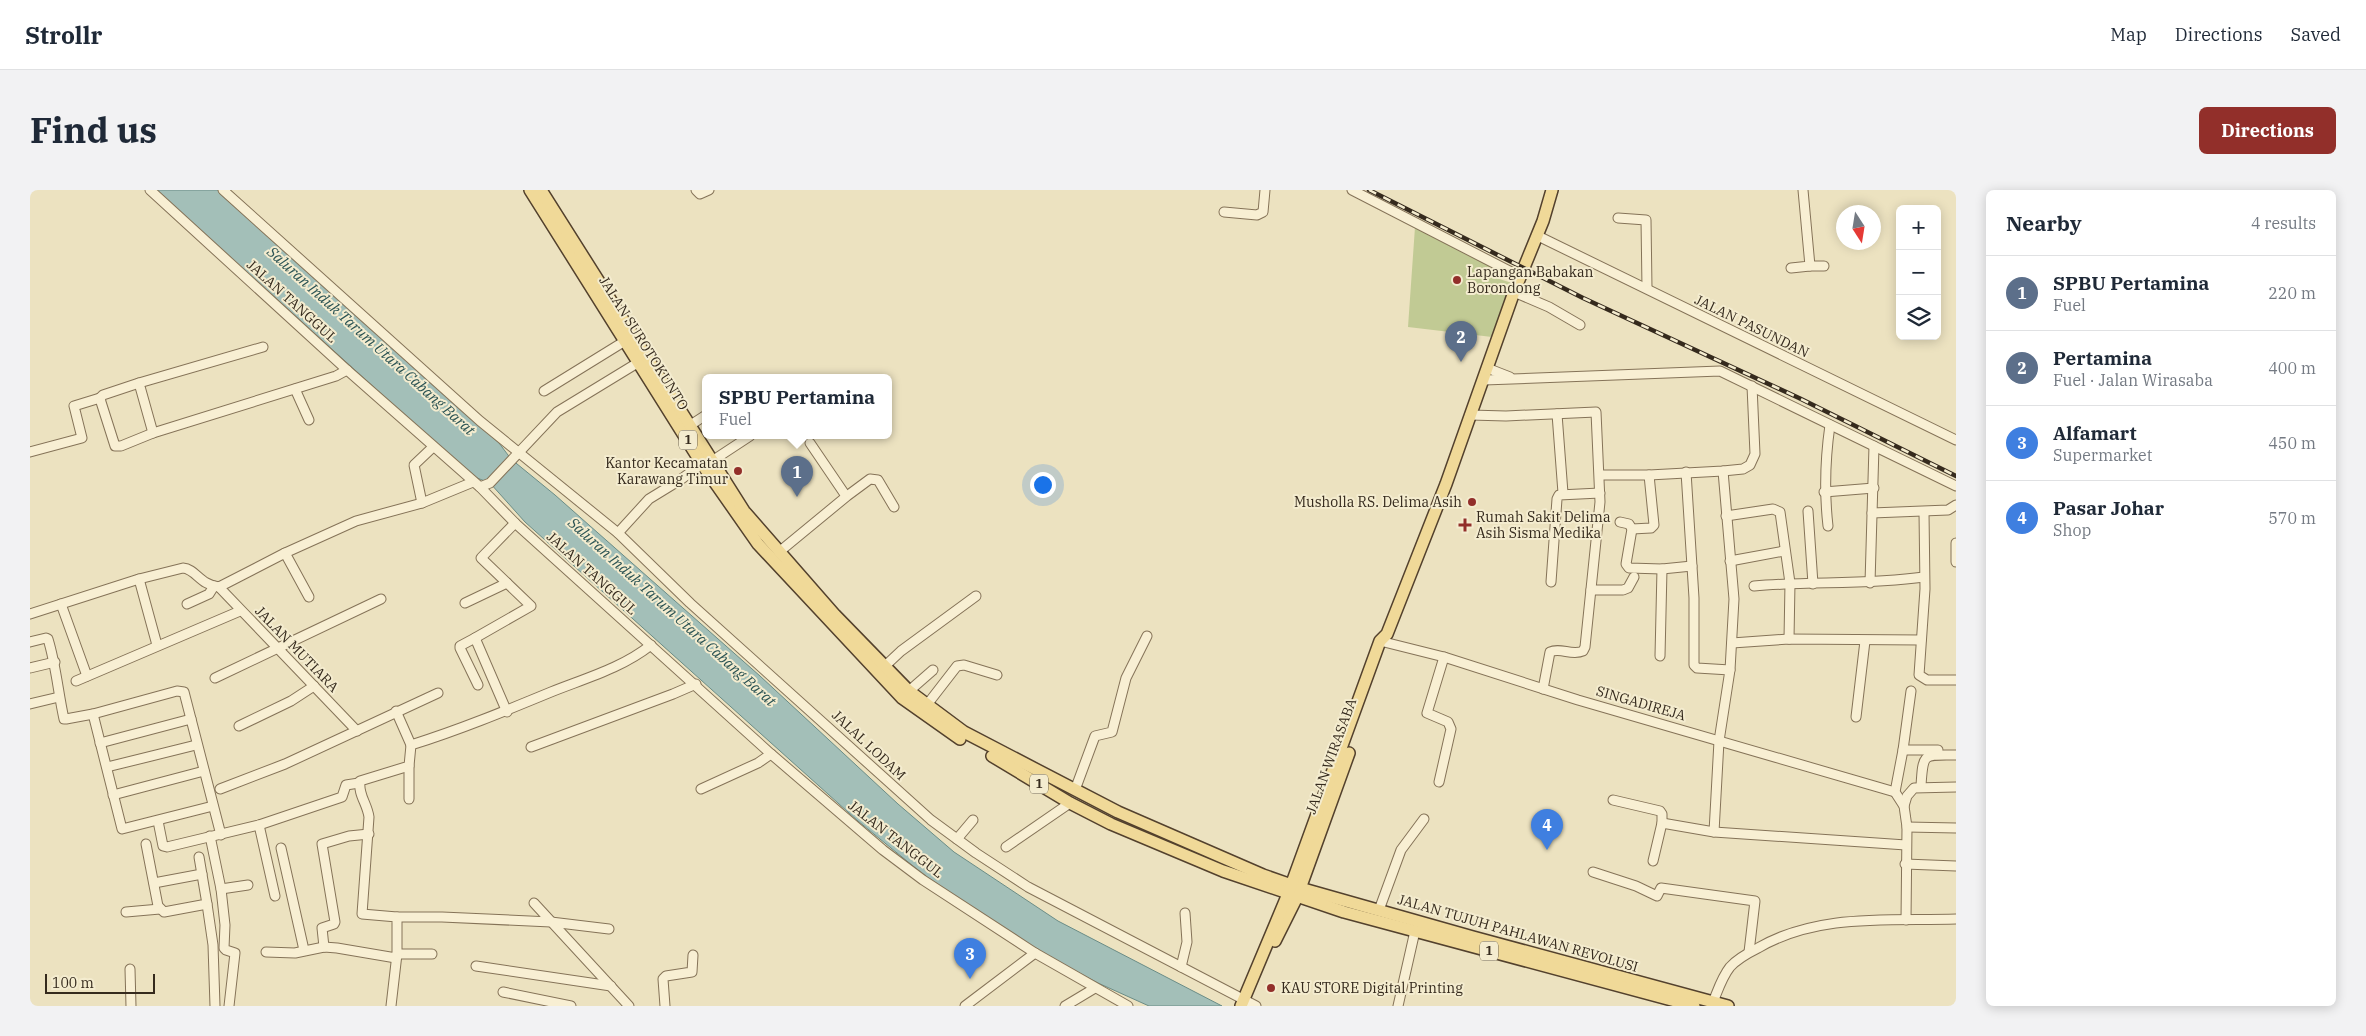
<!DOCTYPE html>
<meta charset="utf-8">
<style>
body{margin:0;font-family:"IBM Plex Serif",serif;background:#f2f2f3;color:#1f2937}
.controls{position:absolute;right:15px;top:15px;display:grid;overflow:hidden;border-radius:8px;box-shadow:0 2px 12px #0003}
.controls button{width:45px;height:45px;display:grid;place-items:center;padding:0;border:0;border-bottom:1px solid #e0e1e3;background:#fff;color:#1f2937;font:25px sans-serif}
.compass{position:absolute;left:1806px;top:15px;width:45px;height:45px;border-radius:50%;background:#fff;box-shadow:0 2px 12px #0003;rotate:168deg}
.scale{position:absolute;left:15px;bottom:12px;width:110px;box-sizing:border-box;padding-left:5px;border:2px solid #352a1d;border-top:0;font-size:14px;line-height:18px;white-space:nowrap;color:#352a1d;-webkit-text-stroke:4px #f4eccf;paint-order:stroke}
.you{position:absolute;left:1012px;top:294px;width:18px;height:18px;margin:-12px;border:4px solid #fff;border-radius:50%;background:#1a73e8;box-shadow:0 0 0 8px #1a73e833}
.badge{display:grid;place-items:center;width:32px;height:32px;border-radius:50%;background:#922f2a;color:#fff;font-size:16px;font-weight:700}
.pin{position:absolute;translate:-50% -41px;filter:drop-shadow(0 1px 2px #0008)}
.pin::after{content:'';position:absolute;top:26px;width:18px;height:15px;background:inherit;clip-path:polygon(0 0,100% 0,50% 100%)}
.popup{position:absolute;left:672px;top:184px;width:190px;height:65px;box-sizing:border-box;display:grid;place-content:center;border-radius:8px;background:#fff;filter:drop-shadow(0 1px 4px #0005);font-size:16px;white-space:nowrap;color:#747a83}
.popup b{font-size:19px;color:#1f2937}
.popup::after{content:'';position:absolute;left:50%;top:100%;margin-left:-10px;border:10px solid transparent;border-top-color:#fff}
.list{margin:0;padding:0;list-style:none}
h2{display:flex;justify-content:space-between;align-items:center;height:65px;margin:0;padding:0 20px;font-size:21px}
h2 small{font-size:16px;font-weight:400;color:#747a83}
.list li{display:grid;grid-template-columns:32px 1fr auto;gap:15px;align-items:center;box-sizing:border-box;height:75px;padding:0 20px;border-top:1px solid #e0e1e3}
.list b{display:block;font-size:19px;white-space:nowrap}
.list p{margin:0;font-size:16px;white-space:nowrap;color:#747a83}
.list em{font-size:16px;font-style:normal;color:#747a83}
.icon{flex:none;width:28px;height:28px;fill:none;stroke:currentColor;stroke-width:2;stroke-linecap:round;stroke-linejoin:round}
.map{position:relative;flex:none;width:1926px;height:816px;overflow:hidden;border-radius:8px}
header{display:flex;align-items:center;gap:30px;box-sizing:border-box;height:70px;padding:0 25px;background:#fff;border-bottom:1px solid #e0e1e3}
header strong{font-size:24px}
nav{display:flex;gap:28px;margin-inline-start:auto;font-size:18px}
.intro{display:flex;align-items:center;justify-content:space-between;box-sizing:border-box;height:120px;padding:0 30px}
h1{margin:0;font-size:35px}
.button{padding:12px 22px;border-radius:8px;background:#922f2a;color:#fff;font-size:18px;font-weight:700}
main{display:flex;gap:30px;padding:0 30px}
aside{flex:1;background:#fff;border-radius:8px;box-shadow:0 2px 12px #0003}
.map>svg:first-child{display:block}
</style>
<header>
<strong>Strollr</strong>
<nav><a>Map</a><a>Directions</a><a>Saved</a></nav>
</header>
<div class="intro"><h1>Find us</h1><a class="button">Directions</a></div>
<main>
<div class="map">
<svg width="1926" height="816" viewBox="0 0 1926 816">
<rect width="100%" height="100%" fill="#ece2c0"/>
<!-- green -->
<polygon fill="#c1ca94" points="1385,37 1469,79 1466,88 1482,93 1462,147 1378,137"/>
<!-- water -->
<polygon fill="#a3bfb8" stroke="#6a8c86" points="126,0 190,0 469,253 481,269 525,305 730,486 868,614 924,662 1028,731 1192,816 1119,816 1068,793 1006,760 894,685 828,631 495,332 460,293 442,286"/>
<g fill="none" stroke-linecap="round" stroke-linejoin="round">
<defs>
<g id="minor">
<polyline points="120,0 317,180 450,297 485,333 741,564 853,660 893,690 1005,763 1098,816"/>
<polyline points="193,0 450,231 588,343 660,413 901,630 946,663 998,697 1226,816"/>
<polyline points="666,0 670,4 679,0"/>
<polyline points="1322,0 1491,87"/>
<polyline points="1194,22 1227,25 1233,22 1235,0"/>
<polyline points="1588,28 1616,30 1617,98"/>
<polyline points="1508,46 1926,250"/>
<polyline points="1780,76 1794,76"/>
<polyline points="1761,78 1780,76 1773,0"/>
<polyline points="1484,102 1519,117 1550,135"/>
<polyline points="233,157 109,193 123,243 306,186 317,180"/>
<polyline points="1457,178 1480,187"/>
<polyline points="1454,190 1690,181 1926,296"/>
<polyline points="109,193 73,205 70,208 71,212 85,256 91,256 123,243"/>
<polyline points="265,199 279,230"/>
<polyline points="514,201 595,151"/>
<polyline points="1527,224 1533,303"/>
<path d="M1440,225L1476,226L1566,222L1570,312L1555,457L1553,461C1542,466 1530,457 1520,462L1513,499"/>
<polyline points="659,236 676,225"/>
<polyline points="780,253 816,306"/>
<polyline points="0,262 52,248 44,216 70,208"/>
<polyline points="682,271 720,246"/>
<polyline points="1693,281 1704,409 1700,480"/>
<polyline points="1656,282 1664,408 1664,475 1667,478 1700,480 1689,551 1684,642"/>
<polyline points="1570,285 1619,285 1693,281 1713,279 1720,275 1725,264 1722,196"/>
<polyline points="450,297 460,293 527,222 609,172"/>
<polyline points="1794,302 1844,298"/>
<polyline points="392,313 384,275 403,257"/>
<polyline points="1778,321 1783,394"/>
<polyline points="1894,322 1895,399 1889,485 1897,490 1926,490"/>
<polyline points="1842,323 1918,320 1926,315"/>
<polyline points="1696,326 1743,319 1750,322 1760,393 1759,449"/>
<polyline points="1590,332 1599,334 1602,339 1596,374 1599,378 1632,379 1662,376"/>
<path d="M1798,336C1794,301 1795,270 1800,235"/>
<polyline points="1602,339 1621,338 1624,335 1619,285"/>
<polyline points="588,343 619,309 650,290 672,274"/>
<polyline points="1926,353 1926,372"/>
<polyline points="749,362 817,306 840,289 848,290 864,317"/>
<polyline points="255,363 279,407"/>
<polyline points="1700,371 1754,361"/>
<polyline points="109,389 127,455"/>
<polyline points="1521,392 1527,309 1529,305 1570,303"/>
<polyline points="1840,393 1844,256"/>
<path d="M1724,396C1780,391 1837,395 1894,387"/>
<polyline points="189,397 327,541"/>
<polyline points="1561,400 1593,400 1598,398 1604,387"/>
<polyline points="435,413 477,393"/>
<polyline points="31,414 57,486"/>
<polyline points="157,414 179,404 184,396"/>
<path d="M0,424L109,389L153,378C166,379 170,395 189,397L255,363L326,331L392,313L443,292"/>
<polyline points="445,448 430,456 430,458 448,495"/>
<polyline points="1350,451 1414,467 1548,510 1865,602"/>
<path d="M0,452L16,448L18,449C26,475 28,502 34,529H36L63,524L147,501L154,502L191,645"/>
<polyline points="1702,453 1759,449 1891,450"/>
<polyline points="1630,466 1632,379"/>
<polyline points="855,476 871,461 946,406"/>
<polyline points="0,478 25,472"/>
<polyline points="185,488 351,409"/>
<polyline points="46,491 210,421"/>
<polyline points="879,501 903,480"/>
<polyline points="0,514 29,507"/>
<polyline points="896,516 927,476 934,475 967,485"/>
<polyline points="366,521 381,555"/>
<polyline points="477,522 445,448 501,416 451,368 485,333"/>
<polyline points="63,524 92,639 183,616"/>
<polyline points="1826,527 1835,451"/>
<polyline points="209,536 261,511 284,496"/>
<polyline points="70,553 161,529"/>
<polyline points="501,557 643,504 666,494"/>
<polyline points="1873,560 1908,560"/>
<polyline points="379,576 379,609"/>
<polyline points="77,577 166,555"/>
<polyline points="1409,592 1421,539 1418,532 1397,523 1414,467"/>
<path d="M1891,596C1893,562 1893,565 1926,565"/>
<polyline points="190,599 255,574 408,503"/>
<polyline points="671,599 728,573 741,564"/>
<polyline points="1045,600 1065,546 1082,542 1096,488 1117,446"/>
<polyline points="83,605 174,581"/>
<polyline points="1583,610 1630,621 1632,624 1632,633 1623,671"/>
<polyline points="1874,616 1877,606 1884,598 1926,597"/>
<polyline points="128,631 133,656 137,657 229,635 312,607 316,595 329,593"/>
<polyline points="1632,633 1684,642 1876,655"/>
<polyline points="229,635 245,706"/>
<polyline points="1877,637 1926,638"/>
<polyline points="180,646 191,699 195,735 194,758 196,760 205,763 199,816"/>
<polyline points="927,649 943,630"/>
<polyline points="116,654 128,716 134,722 177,714 169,667"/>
<polyline points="976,657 1040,613"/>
<polyline points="251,658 274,760"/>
<polyline points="1875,674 1926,676"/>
<polyline points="1563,682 1606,696 1627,706 1631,698 1725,711 1719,762"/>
<polyline points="124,693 172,684"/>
<polyline points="191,699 218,695"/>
<polyline points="504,713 599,816"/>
<polyline points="177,714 183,755 185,816"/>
<polyline points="1349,720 1371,660 1394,629"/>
<polyline points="96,722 130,719"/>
<polyline points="367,727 412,727 521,732 579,739"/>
<polyline points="1876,730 1877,637 1874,616 1865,602 1873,560 1881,501"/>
<polyline points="294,757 292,738 304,734 305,732 292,654 319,646 339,644"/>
<polyline points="236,762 265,763 294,757 307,758 366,768"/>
<polyline points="367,764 402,764"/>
<polyline points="446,776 581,796"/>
<polyline points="1151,777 1157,752 1155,723"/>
<polyline points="100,779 101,816"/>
<polyline points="473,802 541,816"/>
<path d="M1683,812C1688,800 1692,787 1700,777C1707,769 1718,763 1728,758C1788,723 1859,731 1926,729"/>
<path d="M361,816L367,764V727L332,724L339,627C337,613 328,605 330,591L379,576L381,555C429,540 475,521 521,502C556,488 592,478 621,455"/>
<polyline points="635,816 633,789 636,786 662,782 663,765"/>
<polyline points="935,816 1005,763"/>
<polyline points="1035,816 1065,798"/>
<polyline points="1368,816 1385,741"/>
</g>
<g id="major">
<polyline points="500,0 672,274 728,354 872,508 930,549"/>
<polyline points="511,0 714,321 805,425 879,501 934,542 1088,622 1233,685 1270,698 1443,747 1698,816"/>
<polyline points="962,566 1040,613 1081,634 1193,681 1314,722 1664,816"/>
<polyline points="1245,751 1267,707 1319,563"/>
<polyline points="1211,816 1258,704 1350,451 1357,444 1416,294 1484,102 1513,31 1522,0"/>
</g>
</defs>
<!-- minor casing -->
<use href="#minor" stroke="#857358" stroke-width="11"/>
<!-- major casing -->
<use href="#major" stroke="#53412d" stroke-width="14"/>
<!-- minor -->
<use href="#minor" stroke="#f8efd3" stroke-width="9"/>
<!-- major -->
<use href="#major" stroke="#f0d998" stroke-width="11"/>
<defs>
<polyline id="rail" points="1339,0 1553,108 1769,208 1926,286"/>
</defs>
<!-- rail casing -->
<use href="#rail" stroke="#352a1d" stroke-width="4.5"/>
<!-- rail -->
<use href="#rail" stroke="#f4eccf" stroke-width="2.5" stroke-dasharray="8" stroke-linecap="butt"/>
</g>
<!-- markers -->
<g fill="#922f2a" stroke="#f4eccf" stroke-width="2">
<circle cx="1427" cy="90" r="5"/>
<circle cx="708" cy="281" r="5"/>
<circle cx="1442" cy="312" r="5"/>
<path d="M1432.5 327.5h5v5h5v5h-5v5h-5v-5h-5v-5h5z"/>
<circle cx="1241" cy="798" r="5"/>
</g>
<g text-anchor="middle" stroke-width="4" stroke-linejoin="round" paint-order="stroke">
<!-- shield labels -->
<g fill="#f4eccf" stroke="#6e6452" stroke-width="1">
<rect x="649" y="240.5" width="18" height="19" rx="4"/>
<rect x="1000" y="584.5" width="18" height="19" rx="4"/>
<rect x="1450" y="751.5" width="18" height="19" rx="4"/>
</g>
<g font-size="12" font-weight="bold" fill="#352a1d">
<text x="658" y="254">1</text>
<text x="1009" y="598">1</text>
<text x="1459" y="765">1</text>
</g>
<!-- poi labels -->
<g font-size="14" fill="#352a1d" stroke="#f4eccf" text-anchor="start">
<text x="1437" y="87">Lapangan Babakan<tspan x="1437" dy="16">Borondong</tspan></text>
<text x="698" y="278" text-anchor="end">Kantor Kecamatan<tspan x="698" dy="16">Karawang Timur</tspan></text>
<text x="1432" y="317" text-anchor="end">Musholla RS. Delima Asih</text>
<text x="1446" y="332">Rumah Sakit Delima<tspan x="1446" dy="16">Asih Sisma Medika</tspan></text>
<text x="1251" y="803">KAU STORE Digital Printing</text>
</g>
<!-- street labels -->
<g font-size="14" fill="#352a1d" stroke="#f4eccf">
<text transform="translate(262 111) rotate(42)" y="5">JALAN TANGGUL</text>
<text transform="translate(1722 136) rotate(26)" y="5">JALAN PASUNDAN</text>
<text transform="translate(614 153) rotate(58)" y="5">JALAN SUROTOKUNTO</text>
<text transform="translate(562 383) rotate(42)" y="5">JALAN TANGGUL</text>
<text transform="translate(267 459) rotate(46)" y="5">JALAN MUTIARA</text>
<text transform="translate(1611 513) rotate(16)" y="5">SINGADIREJA</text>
<text transform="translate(839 555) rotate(43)" y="5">JALAL LODAM</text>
<text transform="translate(1301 566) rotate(-70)" y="5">JALAN WIRASABA</text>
<text transform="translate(866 649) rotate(38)" y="5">JALAN TANGGUL</text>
<text transform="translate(1488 743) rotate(16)" y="5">JALAN TUJUH PAHLAWAN REVOLUSI</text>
</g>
<!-- water labels -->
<g font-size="15" font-style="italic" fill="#2c5454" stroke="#f4eccf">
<text transform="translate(341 151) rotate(42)" y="5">Saluran Induk Tarum Utara Cabang Barat</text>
<text transform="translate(642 422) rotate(42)" y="5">Saluran Induk Tarum Utara Cabang Barat</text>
</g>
</g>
</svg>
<div class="controls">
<button>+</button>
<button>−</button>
<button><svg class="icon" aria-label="layers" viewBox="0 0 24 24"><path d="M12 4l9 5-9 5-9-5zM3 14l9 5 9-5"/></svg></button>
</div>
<svg class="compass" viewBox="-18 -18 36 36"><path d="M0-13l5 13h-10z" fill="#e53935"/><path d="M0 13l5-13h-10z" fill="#747a83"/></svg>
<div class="scale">100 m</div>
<div class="you"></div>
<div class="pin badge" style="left:767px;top:307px;background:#5c6f8a">1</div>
<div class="popup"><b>SPBU Pertamina</b>Fuel</div>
<div class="pin badge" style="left:1431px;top:172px;background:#5c6f8a">2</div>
<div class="pin badge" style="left:940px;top:789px;background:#3f7fe0">3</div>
<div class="pin badge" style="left:1517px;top:660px;background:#3f7fe0">4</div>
</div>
<aside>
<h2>Nearby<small>4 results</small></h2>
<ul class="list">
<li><span class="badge" style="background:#5c6f8a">1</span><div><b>SPBU Pertamina</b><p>Fuel</p></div><em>220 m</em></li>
<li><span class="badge" style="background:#5c6f8a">2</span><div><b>Pertamina</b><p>Fuel · Jalan Wirasaba</p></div><em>400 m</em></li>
<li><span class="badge" style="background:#3f7fe0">3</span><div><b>Alfamart</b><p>Supermarket</p></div><em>450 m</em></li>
<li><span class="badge" style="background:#3f7fe0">4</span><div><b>Pasar Johar</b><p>Shop</p></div><em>570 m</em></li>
</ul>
</aside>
</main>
